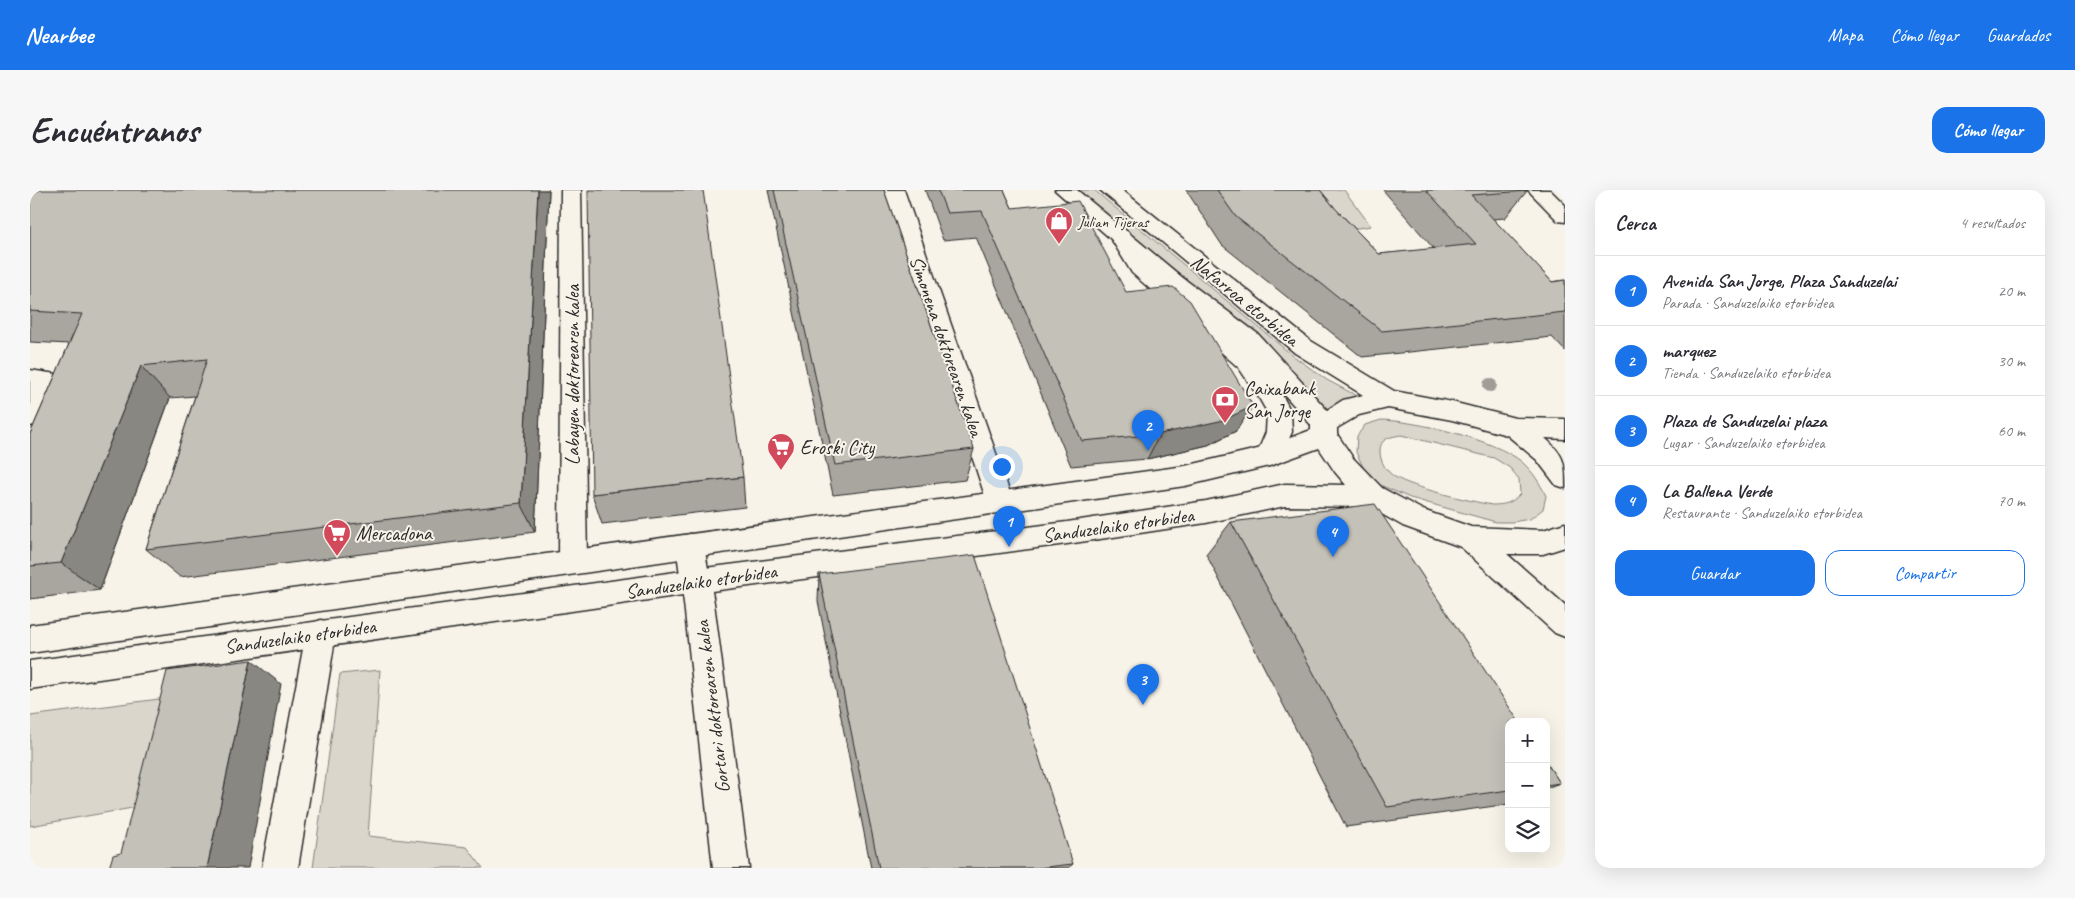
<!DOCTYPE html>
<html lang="es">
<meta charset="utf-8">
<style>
body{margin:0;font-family:Caveat,sans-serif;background:#f7f7f7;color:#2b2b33}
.controls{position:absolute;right:15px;bottom:15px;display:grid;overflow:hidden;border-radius:10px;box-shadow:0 5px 20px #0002}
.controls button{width:45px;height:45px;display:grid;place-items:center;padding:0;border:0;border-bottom:1px solid #e1e1e2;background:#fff;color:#2b2b33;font:25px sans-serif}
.you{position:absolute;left:971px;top:276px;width:18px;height:18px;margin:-12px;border:4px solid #fff;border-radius:50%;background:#1a73e8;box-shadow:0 0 0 8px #1a73e833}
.badge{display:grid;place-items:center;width:32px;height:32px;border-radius:50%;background:#1a73e8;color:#fff;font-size:16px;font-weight:700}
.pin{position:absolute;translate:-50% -41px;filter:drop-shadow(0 1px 2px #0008)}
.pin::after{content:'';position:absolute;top:26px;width:18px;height:15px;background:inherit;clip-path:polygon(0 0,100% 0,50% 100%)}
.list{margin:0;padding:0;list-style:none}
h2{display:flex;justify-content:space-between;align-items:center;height:65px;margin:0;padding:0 20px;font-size:21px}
h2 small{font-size:16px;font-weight:400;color:#7c7c81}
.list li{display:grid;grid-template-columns:32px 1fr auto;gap:15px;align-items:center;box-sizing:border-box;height:70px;padding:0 20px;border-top:1px solid #e1e1e2}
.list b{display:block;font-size:19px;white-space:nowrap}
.list p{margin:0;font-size:16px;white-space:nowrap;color:#7c7c81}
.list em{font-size:16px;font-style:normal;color:#7c7c81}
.actions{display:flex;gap:10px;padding:15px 20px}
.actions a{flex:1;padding:11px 0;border:1px solid #1a73e8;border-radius:15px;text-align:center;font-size:18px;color:#1a73e8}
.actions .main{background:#1a73e8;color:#fff}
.icon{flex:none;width:28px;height:28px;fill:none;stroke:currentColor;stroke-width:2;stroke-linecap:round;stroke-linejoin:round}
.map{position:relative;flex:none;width:1535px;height:678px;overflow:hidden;border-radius:15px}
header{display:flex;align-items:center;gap:30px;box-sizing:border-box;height:70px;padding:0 25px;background:#1a73e8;color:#fff}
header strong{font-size:24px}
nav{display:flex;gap:28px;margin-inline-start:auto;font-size:18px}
.intro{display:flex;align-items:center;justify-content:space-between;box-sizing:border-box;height:120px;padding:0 30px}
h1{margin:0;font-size:35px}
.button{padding:12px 22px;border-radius:15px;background:#1a73e8;color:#fff;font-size:18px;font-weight:700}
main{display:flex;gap:30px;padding:0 30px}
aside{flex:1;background:#fff;border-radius:15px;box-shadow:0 5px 20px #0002}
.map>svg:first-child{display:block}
</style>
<header>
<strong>Nearbee</strong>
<nav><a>Mapa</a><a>Cómo llegar</a><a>Guardados</a></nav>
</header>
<div class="intro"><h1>Encuéntranos</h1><a class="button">Cómo llegar</a></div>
<main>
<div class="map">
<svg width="1535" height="678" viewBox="0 0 1535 678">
<rect width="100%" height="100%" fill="#f7f3e8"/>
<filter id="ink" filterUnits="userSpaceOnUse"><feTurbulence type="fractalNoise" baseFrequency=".02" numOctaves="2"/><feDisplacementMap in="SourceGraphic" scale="10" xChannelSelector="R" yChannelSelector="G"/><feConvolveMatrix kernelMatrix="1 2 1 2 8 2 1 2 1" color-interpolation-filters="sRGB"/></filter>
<g filter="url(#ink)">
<!-- green -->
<g fill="#dad6cc" stroke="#82807c" fill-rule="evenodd">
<polygon points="1045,0 1064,0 1262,165 1297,190 1331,208 1291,224 1256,175 1217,138"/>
<polygon points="1263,0 1314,0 1341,36 1295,43"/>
<path d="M1351,230C1386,231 1464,249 1492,272C1503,282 1510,293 1516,306L1513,319L1500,329L1482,332H1466L1380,308L1350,295L1334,279L1326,262L1327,246L1335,235ZM1371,245L1464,268L1480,278L1489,289L1490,304C1482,313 1475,315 1462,315C1440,311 1383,298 1365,287C1356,281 1350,272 1350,261C1350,248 1360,247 1371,245Z"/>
<polygon points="350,480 338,646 437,657 453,678 283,678 310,484"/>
<polygon points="144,507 108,617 0,636 0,526"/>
</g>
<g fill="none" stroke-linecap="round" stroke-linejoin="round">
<defs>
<polygon id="pedestrian" points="291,430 302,434 306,443 268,678 232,678 276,443 280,434"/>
<g id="minor">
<polygon points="531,0 551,0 557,371 553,379 543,383 533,379 529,371"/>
<polygon points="854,0 874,0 983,312 980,320 970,323 960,320 957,312"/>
<polygon points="1498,0 1520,0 1535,15 1535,32 1528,31"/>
<polygon points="1091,40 1098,42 1118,73 1225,166 1248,197 1261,222 1262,242 1248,273 1239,276 1230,273 1226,266 1236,242 1237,222 1229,208 1209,178 1102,83 1080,47 1084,42"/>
<polygon points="0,180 26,184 29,190 9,234 0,236"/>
<polygon points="660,344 670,348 674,356 684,413 719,678 683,678 654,413 646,356 650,348"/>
</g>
<path id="secondary" d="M1025,0H1047L1153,88L1228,144L1297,220L1313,210L1333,205L1265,163L1070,0H1092L1281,151L1364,201L1422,212L1485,228L1535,229V249L1515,248C1535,266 1535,272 1535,298L1526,295L1507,270L1477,245L1422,230L1358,218L1329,225L1307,238V244L1323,268L1352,298L1393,320L1441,337L1513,340L1535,333V357L1513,364H1477L1535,415V447L1525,443L1431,357L1373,336L1339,317L1255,316L1176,333L1037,354L667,403L0,499V471L667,379L1037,332L1176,311L1255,294L1316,295L1305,282L1289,258L1239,276L1155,296L0,463V435L1155,276L1236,257L1281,240V235L1212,156L1137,98Z"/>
</defs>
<!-- pedestrian casing -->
<use href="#pedestrian" stroke="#2b2b2b" stroke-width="3"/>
<!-- minor casing -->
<use href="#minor" stroke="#2b2b2b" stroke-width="3"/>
<!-- secondary casing -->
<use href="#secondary" stroke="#2b2b2b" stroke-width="3"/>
<!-- pedestrian -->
<use href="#pedestrian" fill="#f7f3e8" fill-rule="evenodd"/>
<!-- minor -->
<use href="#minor" fill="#f7f3e8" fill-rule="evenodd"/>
<!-- secondary -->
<use href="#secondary" fill="#f7f3e8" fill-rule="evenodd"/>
</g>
<!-- trees -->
<circle fill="#9f9d96" cx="1460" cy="195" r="7"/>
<!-- wall -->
<g fill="#a9a69f" stroke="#2b2b2b">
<polygon points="519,0 505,342 150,387 116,359 165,206 140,208 70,400 0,409 0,244 39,154 0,152 0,8"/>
<polygon points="738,0 854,0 944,259 935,290 803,305"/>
<polygon points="895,0 974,0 982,18 1096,102 1206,241 1178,255 1117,269 1041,276 946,47 913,50"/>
<polygon points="1156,0 1290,0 1305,18 1349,64 1404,59 1353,0 1496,0 1497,1 1475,28 1463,29 1522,92 1535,90 1535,161 1522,147 1332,167 1192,55"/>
<polygon points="713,287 715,317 572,334 562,304"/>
<polygon points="1201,332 1479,600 1479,614 1316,637 1176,364"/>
<polygon points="789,384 1043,674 1038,678 841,678 788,411"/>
<polygon points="1516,572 1530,593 1516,598"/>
</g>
<!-- shaded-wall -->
<g fill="#898782" stroke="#2b2b2b">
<polygon points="508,0 519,0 505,342 491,313"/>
<polygon points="111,176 140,208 70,400 31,373"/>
<polygon points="1223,216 1206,241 1178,255 1117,269 1130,244"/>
<polygon points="221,470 251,494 218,678 177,678"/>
</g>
<!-- building -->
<g fill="#c4c1b9" stroke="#2b2b2b">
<polygon points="9,0 508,0 491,313 116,359 177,169 111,176 31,373 0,376 0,244 52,124 0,121 0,8"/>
<polygon points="558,0 673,0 713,287 562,304"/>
<polygon points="744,0 854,0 944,259 805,275"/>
<polygon points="908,0 974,0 982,18 1048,11 1096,102 1143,97 1160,111 1223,216 1194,230 1130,244 1052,251 952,21 917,23"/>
<polygon points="1187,0 1290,0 1305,18 1349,64 1446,54 1396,0 1496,0 1497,1 1441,5 1522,92 1535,90 1535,122 1352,141 1206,27"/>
<polygon points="1345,314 1489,532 1479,532 1479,600 1357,617 1201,332"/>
<polygon points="945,365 1043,674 1008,678 849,678 789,384"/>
<polygon points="221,470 177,678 79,678 83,665 91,663 137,481"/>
<polygon points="1516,572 1530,593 1516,595"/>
</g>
</g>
<!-- icons -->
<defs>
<symbol id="shop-pin" viewBox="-11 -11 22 30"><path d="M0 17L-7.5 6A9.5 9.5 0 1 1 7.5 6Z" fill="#d1495b" stroke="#f7f3e8"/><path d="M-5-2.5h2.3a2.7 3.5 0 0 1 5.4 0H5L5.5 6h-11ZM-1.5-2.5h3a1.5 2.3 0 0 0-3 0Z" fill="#fff"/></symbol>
<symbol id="bank-pin" viewBox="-11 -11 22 30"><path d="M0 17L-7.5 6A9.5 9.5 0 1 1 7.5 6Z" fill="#d1495b" stroke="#f7f3e8"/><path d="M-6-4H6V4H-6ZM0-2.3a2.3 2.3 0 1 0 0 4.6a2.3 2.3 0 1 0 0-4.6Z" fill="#fff"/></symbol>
<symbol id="supermarket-pin" viewBox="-11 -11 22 30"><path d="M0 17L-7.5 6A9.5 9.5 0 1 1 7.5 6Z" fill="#d1495b" stroke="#f7f3e8"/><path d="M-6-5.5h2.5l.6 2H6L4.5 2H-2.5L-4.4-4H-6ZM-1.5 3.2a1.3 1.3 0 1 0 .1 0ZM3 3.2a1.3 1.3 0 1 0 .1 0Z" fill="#fff"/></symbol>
</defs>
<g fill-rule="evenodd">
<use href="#shop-pin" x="1013" y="15" width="32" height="43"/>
<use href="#bank-pin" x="1179" y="194" width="32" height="43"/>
<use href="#supermarket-pin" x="735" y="241" width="32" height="43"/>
<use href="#supermarket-pin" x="291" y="327" width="32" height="43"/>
</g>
<g text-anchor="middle" stroke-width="4" stroke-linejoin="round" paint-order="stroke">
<!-- far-poi labels -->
<g font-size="16" fill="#2b2b2b" stroke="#f7f3e8" text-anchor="start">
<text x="1048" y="37">Julian Tijeras</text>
</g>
<!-- street labels -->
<g font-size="20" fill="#2b2b2b" stroke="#f7f3e8">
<text transform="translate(1215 110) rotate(39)" y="7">Nafarroa etorbidea</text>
<text transform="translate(917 156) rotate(71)" y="7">Simonena doktorearen kalea</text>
<text transform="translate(542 185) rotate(-90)" y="7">Labayen doktorearen kalea</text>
<text transform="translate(1088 335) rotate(-8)" y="7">Sanduzelaiko etorbidea</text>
<text transform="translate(671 391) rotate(-8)" y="7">Sanduzelaiko etorbidea</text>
<text transform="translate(270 446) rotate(-8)" y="7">Sanduzelaiko etorbidea</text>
<text transform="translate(682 517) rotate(-97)" y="7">Gortari doktorearen kalea</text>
</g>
<!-- poi labels -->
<g font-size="20" fill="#2b2b2b" stroke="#f7f3e8" text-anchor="start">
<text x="1214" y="205">Caixabank<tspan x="1214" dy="23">San Jorge</tspan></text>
<text x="770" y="264">Eroski City</text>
<text x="326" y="350">Mercadona</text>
</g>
</g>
</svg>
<div class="controls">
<button>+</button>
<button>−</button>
<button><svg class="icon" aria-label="layers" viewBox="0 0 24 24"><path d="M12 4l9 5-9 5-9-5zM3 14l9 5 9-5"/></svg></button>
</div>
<div class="you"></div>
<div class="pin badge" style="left:979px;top:357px">1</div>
<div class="pin badge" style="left:1118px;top:261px">2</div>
<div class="pin badge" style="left:1113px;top:515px">3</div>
<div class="pin badge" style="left:1303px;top:367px">4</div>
</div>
<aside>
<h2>Cerca<small>4 resultados</small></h2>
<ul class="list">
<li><span class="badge">1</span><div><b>Avenida San Jorge, Plaza Sanduzelai</b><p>Parada · Sanduzelaiko etorbidea</p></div><em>20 m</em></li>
<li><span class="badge">2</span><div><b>marquez</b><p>Tienda · Sanduzelaiko etorbidea</p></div><em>30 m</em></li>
<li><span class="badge">3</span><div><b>Plaza de Sanduzelai plaza</b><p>Lugar · Sanduzelaiko etorbidea</p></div><em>60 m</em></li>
<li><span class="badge">4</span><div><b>La Ballena Verde</b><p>Restaurante · Sanduzelaiko etorbidea</p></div><em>70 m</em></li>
</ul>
<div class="actions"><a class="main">Guardar</a><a>Compartir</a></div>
</aside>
</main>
